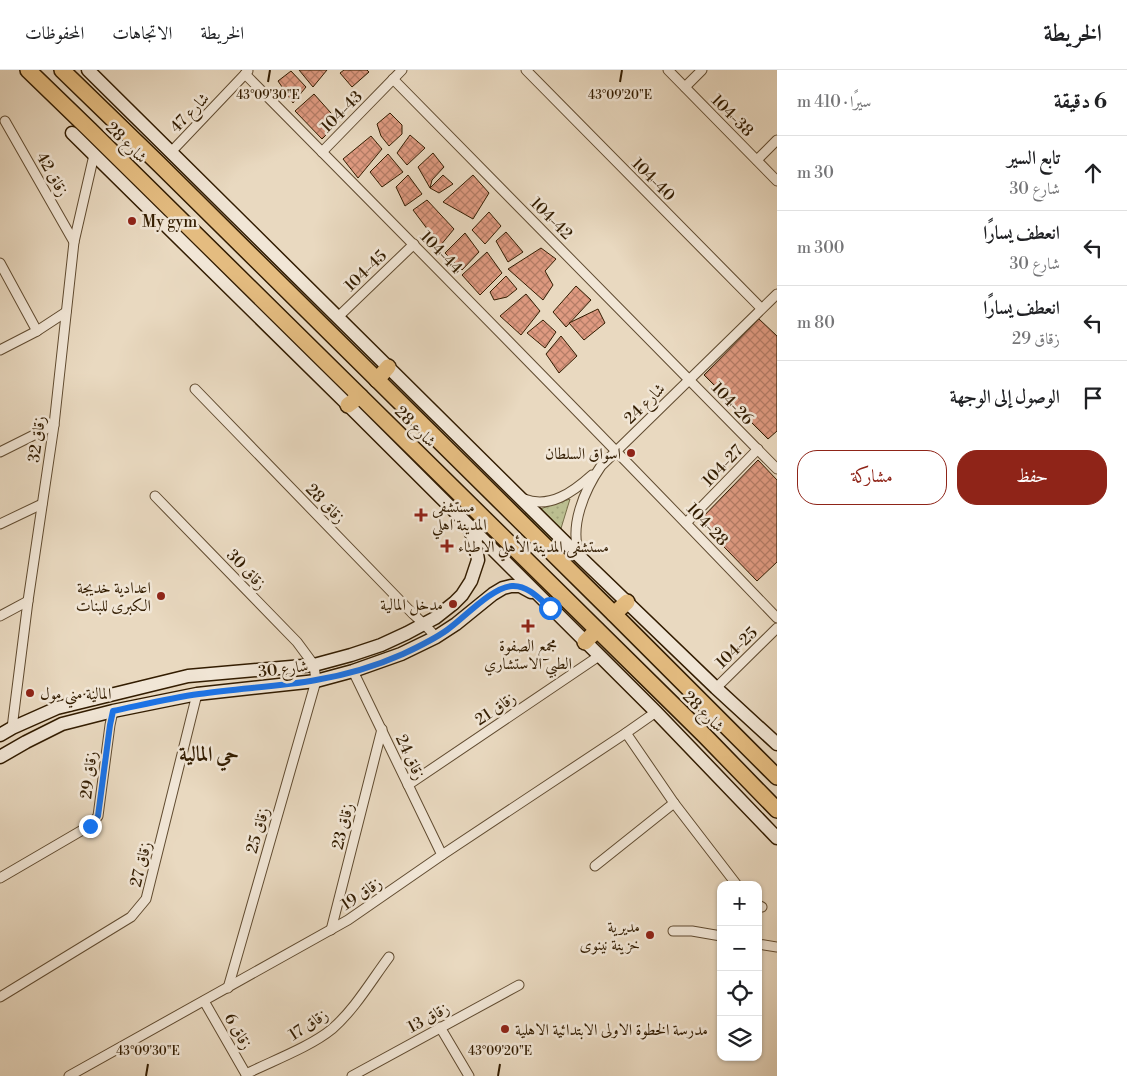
<!DOCTYPE html>
<html lang="ar">
<meta charset="utf-8">
<style>
body{margin:0;font-family:"Libre Bodoni",Amiri,serif;background:#f6f6f6;color:#202124;direction:rtl}
.controls{position:absolute;right:15px;bottom:15px;display:grid;overflow:hidden;border-radius:10px;box-shadow:0 1px 4px #0004}
.controls button{width:45px;height:45px;display:grid;place-items:center;padding:0;border:0;border-bottom:1px solid #e0e0e0;background:#fff;color:#202124;font:25px sans-serif}
.stop{position:absolute;width:15px;height:15px;margin:-11px;border:4px solid #1a73e8;border-radius:50%;background:#fff}
.stop.end{background:#1a73e8;border-color:#fff;box-shadow:0 1px 5px #0008}
.list{margin:0;padding:0;list-style:none}
h2{display:flex;justify-content:space-between;align-items:center;height:65px;margin:0;padding:0 20px;font-size:21px}
h2 small{font-size:16px;font-weight:400;color:#757577}
.list li{display:grid;grid-template-columns:32px 1fr auto;gap:15px;align-items:center;box-sizing:border-box;height:75px;padding:0 20px;border-top:1px solid #e0e0e0}
.list b{display:block;font-size:19px;white-space:nowrap}
.list p{margin:0;font-size:16px;white-space:nowrap;color:#757577}
.list em{font-size:16px;font-style:normal;color:#757577}
.actions{display:flex;gap:10px;padding:15px 20px}
.actions a{flex:1;padding:11px 0;border:1px solid #8f2418;border-radius:20px;text-align:center;font-size:18px;color:#8f2418}
.actions .main{background:#8f2418;color:#fff}
.icon{flex:none;width:28px;height:28px;fill:none;stroke:currentColor;stroke-width:2;stroke-linecap:round;stroke-linejoin:round}
.map{position:relative;flex:none;width:777px;height:1006px;overflow:hidden;direction:ltr}
header{display:flex;align-items:center;gap:30px;box-sizing:border-box;height:70px;padding:0 25px;background:#fff;border-bottom:1px solid #e0e0e0}
header strong{font-size:24px}
nav{display:flex;gap:28px;margin-inline-start:auto;font-size:18px}
main{display:flex}
aside{flex:1;background:#fff}
.map>svg:first-child{display:block}
</style>
<header>
<strong>الخريطة</strong>
<nav><a>الخريطة</a><a>الاتجاهات</a><a>المحفوظات</a></nav>
</header>
<main>
<aside>
<h2>6 دقيقة<small>سيرًا · 410 m</small></h2>
<ul class="list">
<li><svg class="icon" aria-label="ahead" viewBox="0 0 24 24"><path d="M12 20V5M6 11l6-6 6 6"/></svg><div><b>تابع السير</b><p>شارع 30</p></div><em>30 m</em></li>
<li><svg class="icon" aria-label="left" viewBox="0 0 24 24"><path d="M17 20v-9H6M10 6l-5 5 5 5"/></svg><div><b>انعطف يسارًا</b><p>شارع 30</p></div><em>300 m</em></li>
<li><svg class="icon" aria-label="left" viewBox="0 0 24 24"><path d="M17 20v-9H6M10 6l-5 5 5 5"/></svg><div><b>انعطف يسارًا</b><p>زقاق 29</p></div><em>80 m</em></li>
<li><svg class="icon" aria-label="arrive" viewBox="0 0 24 24"><path d="M6 21V4h12l-3 4 3 4H6"/></svg><div><b>الوصول إلى الوجهة</b></div></li>
</ul>
<div class="actions"><a class="main">حفظ</a><a>مشاركة</a></div>
</aside>
<div class="map">
<svg width="777" height="1006" viewBox="0 0 777 1006">
<defs>
<pattern id="grass-dots" width="8" height="8" patternUnits="userSpaceOnUse" patternTransform="scale(1.25)"><rect width="8" height="8" fill="#bbbe90"/><path d="M2 2h.1M6 6h.1" fill="none" stroke="#a1a37a" stroke-width="1.8" stroke-linecap="round"/></pattern>
<pattern id="building-cross-hatch" width="8" height="8" patternUnits="userSpaceOnUse" patternTransform="scale(1.25)"><rect width="8" height="8" fill="#df9a81"/><path d="M0 0l8 8M0 8l8-8" fill="none" stroke="#b57d67"/></pattern>
</defs>
<rect width="100%" height="100%" fill="#e9d9c0"/>
<filter id="stains"><feTurbulence type="fractalNoise" baseFrequency=".004" numOctaves="4"/><feColorMatrix values="0 0 0 0 .2 0 0 0 0 .09 0 0 0 0 .02 0 0 0 .5 -.17"/></filter>
<radialGradient id="worn" r=".72"><stop offset=".6" stop-color="#630" stop-opacity="0"/><stop offset="1" stop-color="#630" stop-opacity=".3"/></radialGradient>
<!-- grass -->
<polygon fill="url(#grass-dots)" stroke="#766d48" points="570,429 555,478 522,445"/>
<!-- building -->
<g fill="url(#building-cross-hatch)" stroke="#321c00">
<polygon points="299,0 327,0 313,17"/>
<polygon points="344,0 367,0 369,2 352,17 340,3"/>
<polygon points="291,1 306,17 293,33 278,11"/>
<polygon points="314,24 339,52 322,69 295,41"/>
<polygon points="390,43 402,55 402,64 389,76 381,66 377,54"/>
<polygon points="410,65 425,78 407,95 397,83"/>
<polygon points="371,66 382,79 358,108 343,89"/>
<polygon points="433,83 444,97 432,110 430,118 418,97"/>
<polygon points="388,84 403,102 382,117 370,102"/>
<polygon points="408,105 422,124 405,136 396,117"/>
<polygon points="443,105 453,114 439,123 430,118"/>
<polygon points="473,105 489,123 473,149 443,132"/>
<polygon points="427,130 454,159 440,176 413,140"/>
<polygon points="489,142 501,156 485,174 472,160"/>
<polygon points="506,162 523,182 508,192 496,171"/>
<polygon points="465,163 479,182 462,200 445,183"/>
<polygon points="541,178 556,189 545,201 553,215 543,230 508,199"/>
<polygon points="487,182 502,203 480,225 462,205"/>
<polygon points="506,206 517,219 507,227 494,230 490,222"/>
<polygon points="576,216 591,230 566,257 553,242"/>
<polygon points="526,224 540,241 521,265 500,246"/>
<polygon points="598,239 605,253 584,270 569,253"/>
<polygon points="759,249 777,266 777,361 768,369 704,305"/>
<polygon points="543,250 556,262 545,278 527,263"/>
<polygon points="561,266 577,286 559,303 546,284"/>
<polygon points="758,390 777,410 777,492 757,511 699,451"/>
</g>
<g fill="none" stroke-linecap="round" stroke-linejoin="round">
<defs>
<g id="minor">
<polyline points="526,0 761,238"/>
<polyline points="668,0 777,111"/>
<path d="M245,4C423,184 602,365 777,548"/>
<polyline points="393,9 777,399"/>
<polyline points="685,17 702,0"/>
<polyline points="5,51 74,172"/>
<polyline points="171,82 248,1"/>
<polyline points="322,82 402,0"/>
<polyline points="757,90 777,70"/>
<polyline points="0,193 37,261"/>
<polyline points="338,247 414,174"/>
<polyline points="0,280 37,261 66,242"/>
<polyline points="195,319 413,544 424,554 436,567"/>
<polyline points="0,382 54,355"/>
<polyline points="155,426 297,572 314,595 316,611 228,918"/>
<path d="M524,429C550,439 573,422 592,405"/>
<polyline points="686,453 758,379"/>
<polyline points="0,454 42,434"/>
<path d="M580,486C568,457 585,419 601,396L777,224"/>
<polyline points="0,546 28,531"/>
<polyline points="353,601 442,785"/>
<polyline points="716,618 777,558"/>
<polyline points="12,658 28,531 54,355 74,172 94,85"/>
<polyline points="626,663 674,733 737,815"/>
<polyline points="408,715 599,586"/>
<polyline points="595,796 674,733"/>
<polyline points="0,808 91,755 98,746 110,655 113,641"/>
<polyline points="758,835 762,837"/>
<polyline points="331,860 382,659"/>
<polyline points="673,861 692,861 721,866"/>
<polyline points="758,874 777,877"/>
<polyline points="0,927 131,847 146,829 197,624"/>
<polyline points="204,931 247,1006"/>
<polyline points="440,957 469,1006"/>
<path d="M246,1004C272,991 310,977 332,959C355,939 371,911 389,887"/>
<polyline points="69,1006 348,850 442,785 626,663 656,642"/>
<polyline points="352,1006 519,915"/>
</g>
<g id="secondary">
<polyline points="88,0 580,487 716,618 777,674"/>
<polyline points="72,63 348,335 656,642 777,768"/>
<polyline points="0,665 12,658 57,638 188,606 314,595 351,585 381,575 407,563 435,548 454,533 462,525 471,511 478,490 475,472 470,461"/>
<polyline points="0,687 26,672 62,654 113,641 197,624 316,611 353,601 401,584 436,567 456,554 493,524 503,518 511,516 520,516 531,522"/>
</g>
<g id="trunk">
<polyline points="28,0 90,60 705,666 777,740"/>
<polyline points="62,0 159,94 614,544 777,707"/>
<polyline points="377,310 388,297"/>
<polyline points="348,335 360,326"/>
<polyline points="614,544 627,532"/>
<polyline points="585,572 597,560"/>
</g>
</defs>
<!-- minor casing -->
<use href="#minor" stroke="#604b30" stroke-width="11"/>
<!-- secondary casing -->
<use href="#secondary" stroke="#321c00" stroke-width="15"/>
<!-- trunk casing -->
<use href="#trunk" stroke="#321c00" stroke-width="18"/>
<!-- minor -->
<use href="#minor" stroke="#f1e6d6" stroke-width="9"/>
<!-- secondary -->
<use href="#secondary" stroke="#f1e6d6" stroke-width="12"/>
<!-- trunk -->
<use href="#trunk" stroke="#e4bc80" stroke-width="15"/>
</g>
<g fill="none" stroke-linecap="round" stroke-linejoin="round">
<!-- route -->
<path stroke="#1a73e8" stroke-width="6" d="M90,756L98,746L110,655L113,641C142,635 170,628 199,624C238,618 278,617 316,610C346,605 376,596 403,584C418,577 433,570 447,560C463,549 492,517 512,516C527,515 539,528 550,538"/>
</g>
<!-- ticks -->
<path fill="none" stroke="#321c00" stroke-width="2" d="M268,12L270,0M620,12L622,0M146,1006L148,994M498,1006L500,994"/>
<!-- markers -->
<g fill="#8f2418" stroke="#f1e6d6" stroke-width="2">
<circle cx="132" cy="151" r="5"/>
<circle cx="631" cy="383" r="5"/>
<path d="M418.5 437.5h5v5h5v5h-5v5h-5v-5h-5v-5h5z"/>
<path d="M444.5 468.5h5v5h5v5h-5v5h-5v-5h-5v-5h5z"/>
<circle cx="161" cy="526" r="5"/>
<circle cx="453" cy="534" r="5"/>
<path d="M525.5 548.5h5v5h5v5h-5v5h-5v-5h-5v-5h5z"/>
<circle cx="30" cy="623" r="5"/>
<circle cx="650" cy="865" r="5"/>
<circle cx="505" cy="959" r="5"/>
</g>
<g text-anchor="middle" stroke-width="5" stroke-linejoin="round" paint-order="stroke">
<!-- street labels -->
<g font-size="16" fill="#321c00" stroke="#f1e6d6">
<text transform="translate(341 41) rotate(-45)" y="6">104-43</text>
<text transform="translate(189 42) rotate(-46)" y="6">شارع 47</text>
<text transform="translate(733 45) rotate(45)" y="6">104-38</text>
<text transform="translate(127 72) rotate(45)" y="6">شارع 28</text>
<text transform="translate(53 104) rotate(60)" y="6">زقاق 42</text>
<text transform="translate(654 109) rotate(45)" y="6">104-40</text>
<text transform="translate(552 148) rotate(45)" y="6">104-42</text>
<text transform="translate(442 182) rotate(46)" y="6">104-44</text>
<text transform="translate(365 200) rotate(-44)" y="6">104-45</text>
<text transform="translate(644 333) rotate(-45)" y="6">شارع 24</text>
<text transform="translate(733 333) rotate(46)" y="6">104-26</text>
<text transform="translate(416 356) rotate(45)" y="6">شارع 28</text>
<text transform="translate(36 369) rotate(-82)" y="6">زقاق 32</text>
<text transform="translate(722 395) rotate(-46)" y="6">104-27</text>
<text transform="translate(326 433) rotate(46)" y="6">زقاق 28</text>
<text transform="translate(708 454) rotate(46)" y="6">104-28</text>
<text transform="translate(247 499) rotate(46)" y="6">زقاق 30</text>
<text transform="translate(736 577) rotate(-44)" y="6">104-25</text>
<text transform="translate(283 598) rotate(-7)" y="6">شارع 30</text>
<text transform="translate(495 638) rotate(-34)" y="6">زقاق 21</text>
<text transform="translate(704 641) rotate(45)" y="6">شارع 28</text>
<text transform="translate(411 687) rotate(65)" y="6">زقاق 24</text>
<text transform="translate(88 705) rotate(-83)" y="6">زقاق 29</text>
<text transform="translate(342 756) rotate(-76)" y="6">زقاق 23</text>
<text transform="translate(257 760) rotate(-74)" y="6">زقاق 25</text>
<text transform="translate(140 794) rotate(-76)" y="6">زقاق 27</text>
<text transform="translate(361 823) rotate(-34)" y="6">زقاق 19</text>
<text transform="translate(428 947) rotate(-29)" y="6">زقاق 13</text>
<text transform="translate(308 954) rotate(-33)" y="6">زقاق 17</text>
<text transform="translate(239 961) rotate(60)" y="6">زقاق 6</text>
</g>
<!-- poi labels -->
<g font-size="16" fill="#321c00" stroke="#f1e6d6" text-anchor="start">
<text x="142" y="157">My gym</text>
<text x="621" y="389" text-anchor="end">اسواق السلطان</text>
<text x="432" y="442">مستشفى<tspan x="432" dy="18">المدينة اهلي</tspan></text>
<text x="458" y="482">مستشفى المدينة الأهلي الاطباء</text>
<text x="151" y="523" text-anchor="end">اعدادية خديجة<tspan x="151" dy="18">الكبرى للبنات</tspan></text>
<text x="443" y="540" text-anchor="end">مدخل المالية</text>
<text x="528" y="581" text-anchor="middle">مجمع الصفوة<tspan x="528" dy="18">الطبي الاستشاري</tspan></text>
<text x="40" y="629">المالية مني مول</text>
<text x="640" y="862" text-anchor="end">مديرية<tspan x="640" dy="18">خزينة نينوى</tspan></text>
<text x="515" y="965">مدرسة الخطوة الاولى الابتدائية الاهلية</text>
</g>
<!-- district labels -->
<g font-size="21" font-weight="bold" fill="#321c00" stroke="#f1e6d6">
<text x="209" y="691">حي المالية</text>
</g>
</g>
<g font-size="12" text-anchor="middle" fill="#321c00" stroke="#f1e6d6" stroke-width="5" stroke-linejoin="round" paint-order="stroke">
<text x="268" y="29">43°09'30"E</text>
<text x="620" y="29">43°09'20"E</text>
<text x="148" y="985">43°09'30"E</text>
<text x="500" y="985">43°09'20"E</text>
</g>
<rect width="100%" height="100%" filter="url(#stains)"/>
<rect width="100%" height="100%" fill="url(#worn)"/>
</svg>
<div class="controls">
<button>+</button>
<button>−</button>
<button><svg class="icon" aria-label="locate" viewBox="0 0 24 24"><circle cx="12" cy="12" r="6"/><path d="M12 2v4M12 18v4M2 12h4M18 12h4"/></svg></button>
<button><svg class="icon" aria-label="layers" viewBox="0 0 24 24"><path d="M12 4l9 5-9 5-9-5zM3 14l9 5 9-5"/></svg></button>
</div>
<div class="stop" style="left:550px;top:538px"></div>
<div class="stop end" style="left:90px;top:756px"></div>
</div>
</main>
